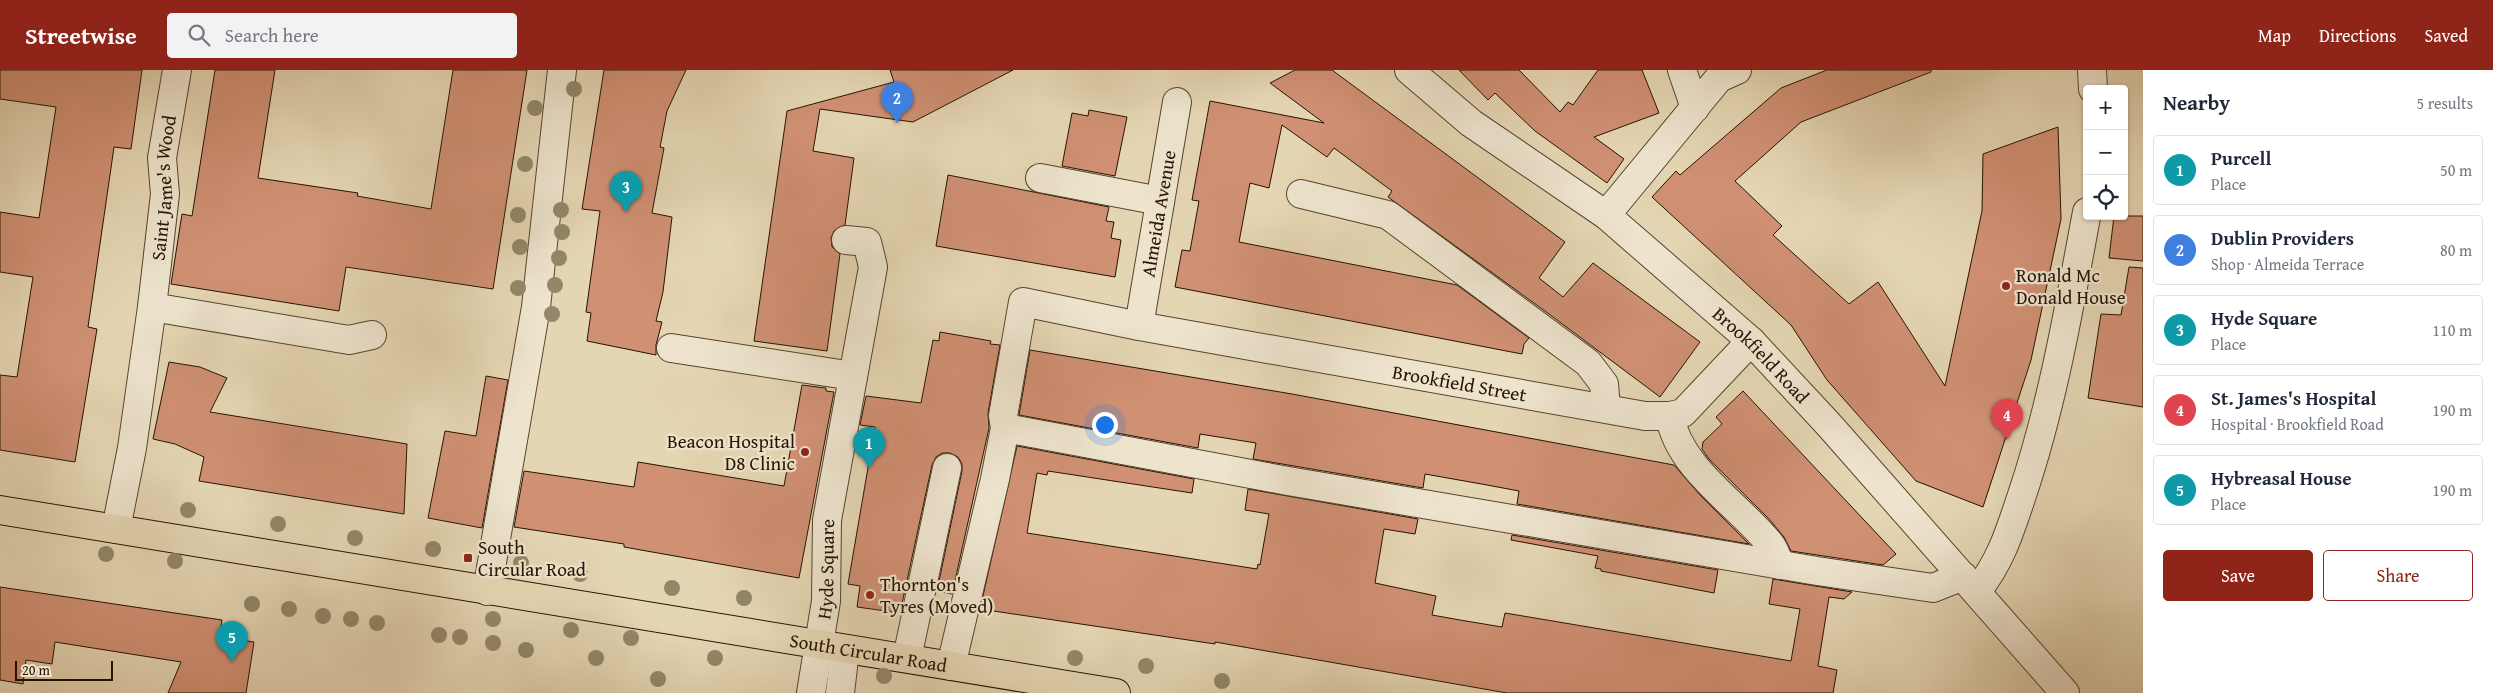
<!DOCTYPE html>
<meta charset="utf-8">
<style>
body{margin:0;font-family:"Gentium Book Plus",serif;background:#f2f2f3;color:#1f2937}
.controls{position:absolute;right:15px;top:15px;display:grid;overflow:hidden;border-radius:5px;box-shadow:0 1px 4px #0004}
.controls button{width:45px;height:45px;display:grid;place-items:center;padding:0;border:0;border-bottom:1px solid #e0e1e3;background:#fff;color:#1f2937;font:25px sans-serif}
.scale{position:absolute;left:15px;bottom:12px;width:98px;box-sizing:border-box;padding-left:5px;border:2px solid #261300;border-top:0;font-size:14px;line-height:18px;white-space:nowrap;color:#261300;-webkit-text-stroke:4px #eee4ce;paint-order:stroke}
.you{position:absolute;left:1104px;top:354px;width:18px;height:18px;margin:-12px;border:4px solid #fff;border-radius:50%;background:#1a73e8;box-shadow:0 0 0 8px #1a73e833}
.badge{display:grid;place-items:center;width:32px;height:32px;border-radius:50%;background:#8f2418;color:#fff;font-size:16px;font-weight:700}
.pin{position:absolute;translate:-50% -41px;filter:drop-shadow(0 1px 2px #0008)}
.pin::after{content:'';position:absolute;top:26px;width:18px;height:15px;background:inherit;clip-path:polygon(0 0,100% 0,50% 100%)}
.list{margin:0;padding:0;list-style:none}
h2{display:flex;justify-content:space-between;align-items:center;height:65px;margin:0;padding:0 20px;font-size:21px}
h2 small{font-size:16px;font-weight:400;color:#747a83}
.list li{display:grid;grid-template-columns:32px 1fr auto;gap:15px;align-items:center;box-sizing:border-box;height:70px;margin:0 10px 10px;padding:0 10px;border:1px solid #e0e1e3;border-radius:5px}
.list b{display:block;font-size:19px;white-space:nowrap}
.list p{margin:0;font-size:16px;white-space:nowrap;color:#747a83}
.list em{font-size:16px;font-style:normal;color:#747a83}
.actions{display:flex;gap:10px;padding:15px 20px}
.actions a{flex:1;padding:11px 0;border:1px solid #8f2418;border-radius:5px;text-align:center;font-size:18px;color:#8f2418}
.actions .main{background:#8f2418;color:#fff}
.icon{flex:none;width:28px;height:28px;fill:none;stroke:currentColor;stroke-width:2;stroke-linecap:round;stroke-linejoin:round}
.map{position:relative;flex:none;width:2143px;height:623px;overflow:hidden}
header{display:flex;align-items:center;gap:30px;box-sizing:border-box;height:70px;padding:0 25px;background:#8f2418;color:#fff}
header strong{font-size:24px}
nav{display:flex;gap:28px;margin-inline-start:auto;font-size:18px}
.search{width:350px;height:45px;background:#f2f2f3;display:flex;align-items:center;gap:12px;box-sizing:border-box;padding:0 18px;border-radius:5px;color:#747a83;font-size:19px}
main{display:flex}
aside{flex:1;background:#fff}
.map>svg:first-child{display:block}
</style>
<header>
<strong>Streetwise</strong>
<div class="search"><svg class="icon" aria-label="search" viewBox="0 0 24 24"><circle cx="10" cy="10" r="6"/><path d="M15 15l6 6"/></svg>Search here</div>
<nav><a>Map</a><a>Directions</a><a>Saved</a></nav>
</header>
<main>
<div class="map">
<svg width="2143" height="623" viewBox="0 0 2143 623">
<rect width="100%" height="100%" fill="#e5d6b3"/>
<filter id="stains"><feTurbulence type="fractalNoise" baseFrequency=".004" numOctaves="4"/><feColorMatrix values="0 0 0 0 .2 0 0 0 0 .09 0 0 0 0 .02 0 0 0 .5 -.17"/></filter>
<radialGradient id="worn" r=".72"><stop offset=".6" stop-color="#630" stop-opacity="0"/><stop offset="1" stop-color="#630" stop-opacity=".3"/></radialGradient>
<!-- building -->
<g fill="#d09074" stroke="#261300">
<polygon points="0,0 142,0 131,79 114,77 88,257 97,259 75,392 0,380 0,305 17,307 33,207 0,202 0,142 39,148 56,37 0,29"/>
<polygon points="215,0 275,0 258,108 358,123 357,126 431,139 453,0 527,0 493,219 346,197 339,241 171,214 182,144 192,146"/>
<polygon points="604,0 686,0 667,41 660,77 664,78 652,143 672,147 663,222 656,251 662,252 656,275 656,285 587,271 591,243 586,242 600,141 582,139"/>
<polygon points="890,0 1013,0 913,52 820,39 813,81 854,88 845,155 834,161 831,168 832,177 840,184 827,281 754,271 787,41 894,12"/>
<polygon points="1295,0 1332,0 1565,172 1539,208 1563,227 1593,193 1700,272 1660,327 1549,244 1388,127 1392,121 1334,78 1327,87 1282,55 1269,118 1250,113 1239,172 1457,215 1529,268 1524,274 1522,284 1175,217 1182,180 1190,181 1199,131 1192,130 1210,31 1324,53 1270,13"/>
<polygon points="1459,0 1519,0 1560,42 1568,32 1573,35 1598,0 1642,0 1659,43 1594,67 1624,89 1607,113 1535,61 1495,23 1488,30"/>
<polygon points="1827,0 1931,0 1931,2 1801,52 1735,111 1782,156 1773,165 1849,234 1878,212 1945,316 1982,141 1983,84 2058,57 2061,149 2031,290 1983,437 1916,411 1827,310 1791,255 1652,127 1676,101 1680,105 1781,18"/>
<polygon points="1089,40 1127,47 1115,106 1062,96 1072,43 1088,46"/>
<polygon points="948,105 1109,137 1106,151 1114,152 1111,168 1121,170 1115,207 936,176"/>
<polygon points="2114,146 2143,146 2143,191 2109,188"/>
<polygon points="2129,197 2143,198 2143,337 2088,328 2101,244 2121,245"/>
<polygon points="940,262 991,271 990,274 1000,275 988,343 989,358 952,524 937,521 962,401 962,394 958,387 950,383 942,383 936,387 932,395 900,543 857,537 860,516 848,514 875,357 860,355 866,326 921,333 933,270 939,271"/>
<polygon points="1030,280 1292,324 1674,395 1700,425 1749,474 1517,434 1519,421 1487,415 1425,404 1423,418 1253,389 1256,373 1200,364 1198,378 1019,345"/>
<polygon points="169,292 200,297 227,308 210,342 407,374 404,444 199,411 204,387 175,374 153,369"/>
<polygon points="486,306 508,310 482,458 428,448 445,361 476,366"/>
<polygon points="802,315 826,318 826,321 834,322 799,508 624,477 624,474 514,457 524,401 634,417 638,392 784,416"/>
<polygon points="1743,321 1896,484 1883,495 1791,481 1784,467 1769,449 1709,389 1702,379 1703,372 1722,354 1716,347"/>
<polygon points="1017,376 1194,409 1192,423 1048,401 1047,405 1037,403 1027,463 1257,499 1258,494 1260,495 1269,444 1245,440 1248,419 1418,449 1415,464 1384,459 1375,513 1436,526 1432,545 1460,550 1502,557 1505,543 1791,591 1800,539 1769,534 1773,509 1852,522 1844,529 1829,527 1818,596 1837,600 1833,623 1507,623 1215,572 1215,574 980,539"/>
<polygon points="1512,465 1718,500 1714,523 1601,501 1601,499 1595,498 1598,486 1511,470"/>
<polygon points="0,517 222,550 219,567 254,572 246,623 168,623 181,592 55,572 52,594 26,590 23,614 0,610"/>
</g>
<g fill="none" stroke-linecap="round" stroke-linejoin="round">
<defs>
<g id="minor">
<path id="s1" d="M1409,0L1471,53L1606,145L1751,271L1830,356L2065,623"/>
<polyline points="1682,0 1695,38"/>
<polyline points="2092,0 2093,19"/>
<polyline points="1040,108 1160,131"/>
<polyline points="1301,124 1388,145 1588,293 1604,314 1606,338"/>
<polyline points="1606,145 1719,8 1737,0"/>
<polyline points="152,237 349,270 372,265"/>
<path id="s2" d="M1139,256L1177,32"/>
<polyline points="671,278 853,306"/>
<path d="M1670,346C1678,398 1739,435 1770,474C1775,480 1777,488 1780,495"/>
<polyline points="1005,358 1288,411 1817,501 1933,518 1963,506"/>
<path id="s3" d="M116,459L132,378L152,237L165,124L162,88L177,0"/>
<polyline points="487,521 536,237 562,0"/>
<path d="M1977,521C2001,491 2010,461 2022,425C2053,333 2069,238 2087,142"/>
<polyline points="907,588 947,398"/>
<path id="s4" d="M951,596L995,409L1005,358L1003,346L1023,232L1139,256L1645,346H1670L1683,343L1751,271"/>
<path id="s5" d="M811,623L826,531L827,450L873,197L867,172L846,170"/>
<polyline points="840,623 845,580"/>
</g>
<g id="major">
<path id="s6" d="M0,440L1116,623"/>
</g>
</defs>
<!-- minor casing -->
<use href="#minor" stroke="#56442d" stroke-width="30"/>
<!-- major casing -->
<use href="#major" stroke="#261300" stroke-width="30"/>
<!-- minor -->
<use href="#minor" stroke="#eee4ce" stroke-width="28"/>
<!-- major -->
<use href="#major" stroke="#e5d6b3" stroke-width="28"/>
</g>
<!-- trees -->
<g fill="#928769">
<circle cx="574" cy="19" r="8"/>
<circle cx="535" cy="38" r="8"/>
<circle cx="525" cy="94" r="8"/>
<circle cx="561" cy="140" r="8"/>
<circle cx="518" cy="145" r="8"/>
<circle cx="562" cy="162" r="8"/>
<circle cx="520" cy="177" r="8"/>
<circle cx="559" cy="188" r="8"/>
<circle cx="555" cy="215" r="8"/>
<circle cx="518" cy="218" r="8"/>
<circle cx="552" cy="244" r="8"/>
<circle cx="188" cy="440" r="8"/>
<circle cx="278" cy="454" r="8"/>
<circle cx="355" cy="468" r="8"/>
<circle cx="433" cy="479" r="8"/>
<circle cx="106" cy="484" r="8"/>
<circle cx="175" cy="491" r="8"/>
<circle cx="521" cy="493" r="8"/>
<circle cx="580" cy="504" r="8"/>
<circle cx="672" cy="518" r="8"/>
<circle cx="744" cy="528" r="8"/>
<circle cx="252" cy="534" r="8"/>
<circle cx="289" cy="539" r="8"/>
<circle cx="323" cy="546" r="8"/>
<circle cx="351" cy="549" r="8"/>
<circle cx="493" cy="549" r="8"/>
<circle cx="377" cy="553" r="8"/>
<circle cx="571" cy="560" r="8"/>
<circle cx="439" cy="565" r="8"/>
<circle cx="460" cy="567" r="8"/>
<circle cx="631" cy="568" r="8"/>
<circle cx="493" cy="573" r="8"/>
<circle cx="526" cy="580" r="8"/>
<circle cx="596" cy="588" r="8"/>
<circle cx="715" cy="588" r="8"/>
<circle cx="1075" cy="588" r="8"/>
<circle cx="1146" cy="596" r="8"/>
<circle cx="884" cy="606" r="8"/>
<circle cx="658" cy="609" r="8"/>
<circle cx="1222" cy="611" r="8"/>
</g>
<!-- markers -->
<g fill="#8f2418" stroke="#eee4ce" stroke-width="2">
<circle cx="2006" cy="216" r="5"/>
<circle cx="805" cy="382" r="5"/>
<rect x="463" y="483" width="10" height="10" rx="2.5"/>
<circle cx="870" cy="525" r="5"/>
</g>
<g text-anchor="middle" stroke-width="4.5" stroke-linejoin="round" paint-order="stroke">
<!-- street labels -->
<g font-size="19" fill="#261300" stroke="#eee4ce">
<text dy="7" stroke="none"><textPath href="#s3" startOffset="345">Saint Jame's Wood</textPath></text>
<text dy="7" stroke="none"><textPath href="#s2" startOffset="114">Almeida Avenue</textPath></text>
<text dy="7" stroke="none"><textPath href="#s1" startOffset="454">Brookfield Road</textPath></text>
<text dy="7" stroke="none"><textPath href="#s4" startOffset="816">Brookfield Street</textPath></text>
<text dy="7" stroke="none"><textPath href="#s5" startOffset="125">Hyde Square</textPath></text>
<text dy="7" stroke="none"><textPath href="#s6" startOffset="880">South Circular Road</textPath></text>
</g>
<!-- poi labels -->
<g font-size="19" fill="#261300" stroke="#eee4ce" text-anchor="start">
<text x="2016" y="212">Ronald Mc<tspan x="2016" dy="22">Donald House</tspan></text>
<text x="795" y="378" text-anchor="end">Beacon Hospital<tspan x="795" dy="22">D8 Clinic</tspan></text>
<text x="478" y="484">South<tspan x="478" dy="22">Circular Road</tspan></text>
<text x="880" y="521">Thornton's<tspan x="880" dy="22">Tyres (Moved)</tspan></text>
</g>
</g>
<rect width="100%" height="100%" filter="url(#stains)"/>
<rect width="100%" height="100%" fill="url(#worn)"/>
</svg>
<div class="controls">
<button>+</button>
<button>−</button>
<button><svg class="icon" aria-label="locate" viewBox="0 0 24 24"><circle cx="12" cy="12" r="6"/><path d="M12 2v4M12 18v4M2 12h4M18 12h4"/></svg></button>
</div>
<div class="scale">20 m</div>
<div class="you"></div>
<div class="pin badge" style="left:869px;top:398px;background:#0f9aa8">1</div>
<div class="pin badge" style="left:897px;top:53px;background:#3f7fe0">2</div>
<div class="pin badge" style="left:626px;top:142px;background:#0f9aa8">3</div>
<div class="pin badge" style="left:2007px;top:370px;background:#e0444e">4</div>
<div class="pin badge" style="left:232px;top:592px;background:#0f9aa8">5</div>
</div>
<aside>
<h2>Nearby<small>5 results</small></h2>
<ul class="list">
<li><span class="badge" style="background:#0f9aa8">1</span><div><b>Purcell</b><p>Place</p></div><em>50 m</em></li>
<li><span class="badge" style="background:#3f7fe0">2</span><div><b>Dublin Providers</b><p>Shop · Almeida Terrace</p></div><em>80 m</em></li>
<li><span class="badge" style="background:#0f9aa8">3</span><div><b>Hyde Square</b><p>Place</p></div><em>110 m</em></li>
<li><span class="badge" style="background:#e0444e">4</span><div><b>St. James's Hospital</b><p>Hospital · Brookfield Road</p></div><em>190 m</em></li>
<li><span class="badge" style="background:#0f9aa8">5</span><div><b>Hybreasal House</b><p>Place</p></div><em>190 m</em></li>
</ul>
<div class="actions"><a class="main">Save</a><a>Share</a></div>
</aside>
</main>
